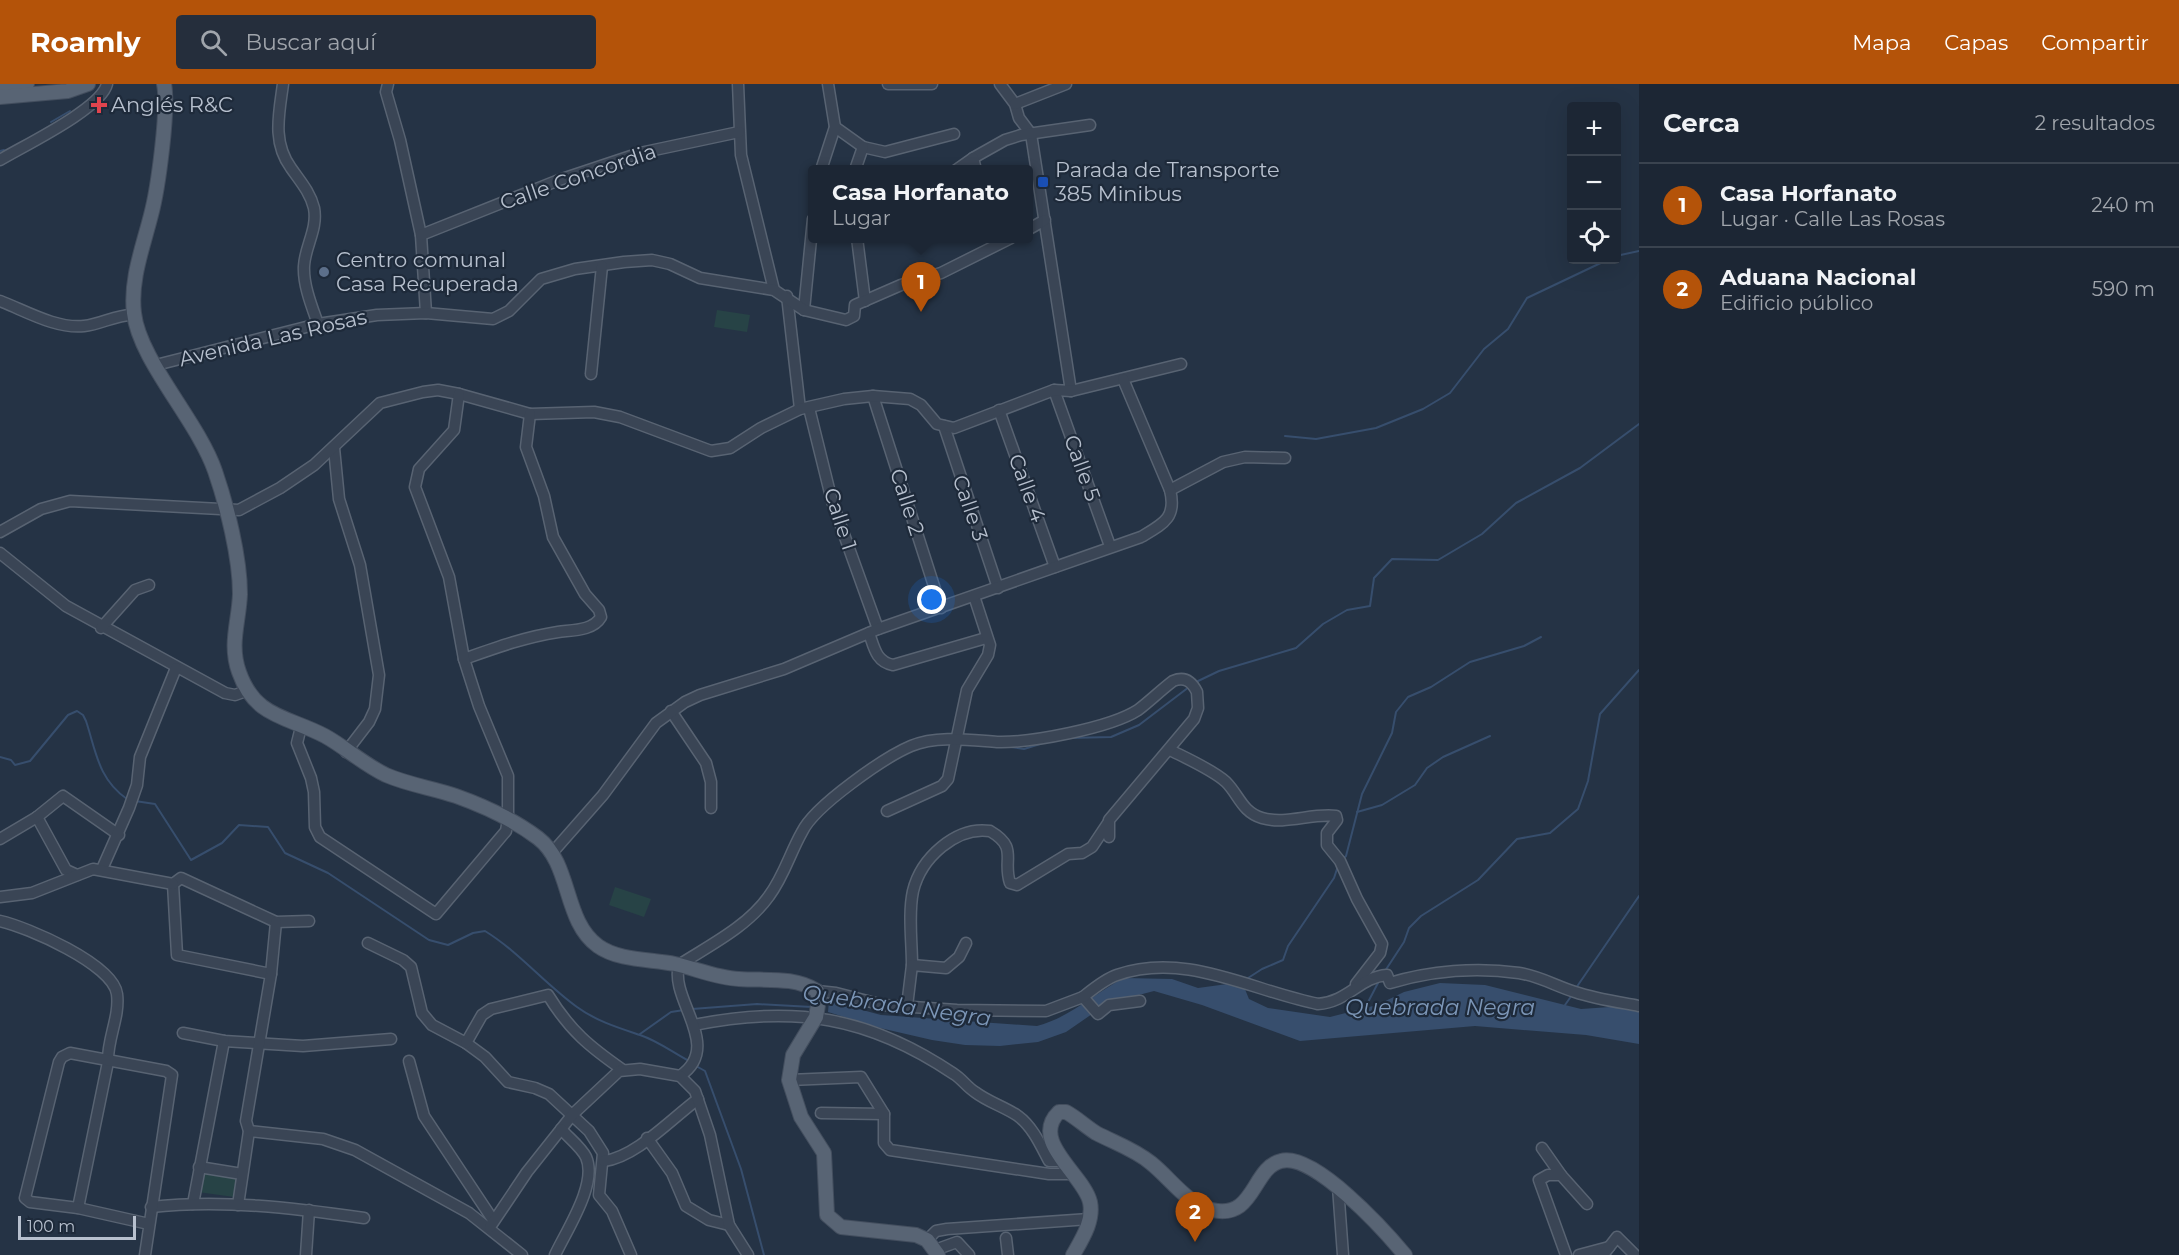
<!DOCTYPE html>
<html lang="es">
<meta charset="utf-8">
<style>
body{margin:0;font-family:Montserrat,sans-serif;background:#252e3c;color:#f1f3f6}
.controls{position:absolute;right:18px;top:18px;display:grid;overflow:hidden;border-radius:6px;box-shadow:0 6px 24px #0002}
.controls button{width:54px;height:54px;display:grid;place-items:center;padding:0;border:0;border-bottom:2px solid #3a434f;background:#1c2634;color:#f1f3f6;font:30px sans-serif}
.scale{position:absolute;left:18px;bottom:15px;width:118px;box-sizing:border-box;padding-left:6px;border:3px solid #b7c0ce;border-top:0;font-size:16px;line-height:21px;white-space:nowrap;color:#b7c0ce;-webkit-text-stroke:4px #1e2a3a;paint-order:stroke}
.you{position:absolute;left:932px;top:516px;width:21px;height:21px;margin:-15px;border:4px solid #fff;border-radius:50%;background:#1a73e8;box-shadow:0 0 0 9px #1a73e833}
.badge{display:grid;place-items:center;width:39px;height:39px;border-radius:50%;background:#b45309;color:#fff;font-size:20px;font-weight:700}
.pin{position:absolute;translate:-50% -50px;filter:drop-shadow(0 2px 3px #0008)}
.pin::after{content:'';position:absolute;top:32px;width:21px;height:18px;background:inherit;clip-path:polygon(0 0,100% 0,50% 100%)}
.popup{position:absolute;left:808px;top:81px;width:225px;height:78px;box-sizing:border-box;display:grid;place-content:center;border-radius:6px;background:#1c2634;filter:drop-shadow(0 2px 4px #0005);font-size:20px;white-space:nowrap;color:#a0a5ac}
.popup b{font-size:22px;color:#f1f3f6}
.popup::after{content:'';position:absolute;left:50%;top:100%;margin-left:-12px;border:12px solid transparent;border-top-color:#1c2634}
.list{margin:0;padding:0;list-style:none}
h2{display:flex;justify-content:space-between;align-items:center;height:78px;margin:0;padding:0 24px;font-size:26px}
h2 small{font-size:20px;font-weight:400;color:#a0a5ac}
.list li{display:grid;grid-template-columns:39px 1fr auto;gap:18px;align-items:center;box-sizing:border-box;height:84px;padding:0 24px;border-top:2px solid #3a434f}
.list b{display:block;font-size:22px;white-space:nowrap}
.list p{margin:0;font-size:20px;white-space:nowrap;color:#a0a5ac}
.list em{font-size:20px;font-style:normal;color:#a0a5ac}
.icon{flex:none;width:33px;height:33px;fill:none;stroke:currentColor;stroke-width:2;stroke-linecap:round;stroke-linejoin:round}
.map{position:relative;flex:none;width:1639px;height:1171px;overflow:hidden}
header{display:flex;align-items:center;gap:36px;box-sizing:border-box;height:84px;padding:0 30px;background:#b45309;color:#fff}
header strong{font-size:28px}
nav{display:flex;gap:33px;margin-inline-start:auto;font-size:21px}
.search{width:420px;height:54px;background:#252e3c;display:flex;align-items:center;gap:15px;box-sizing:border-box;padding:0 21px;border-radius:6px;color:#a0a5ac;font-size:22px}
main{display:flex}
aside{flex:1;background:#1c2634}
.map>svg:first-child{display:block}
</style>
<header>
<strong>Roamly</strong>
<div class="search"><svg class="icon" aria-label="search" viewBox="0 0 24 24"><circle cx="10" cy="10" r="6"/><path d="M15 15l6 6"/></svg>Buscar aquí</div>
<nav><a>Mapa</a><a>Capas</a><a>Compartir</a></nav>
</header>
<main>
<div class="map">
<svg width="1639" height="1171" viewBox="0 0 1639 1171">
<rect width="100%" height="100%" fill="#253345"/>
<!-- green -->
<g fill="#274346">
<polygon points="717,226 750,231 747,248 714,243"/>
<polygon points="615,803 651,815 644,833 609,821"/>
<polygon points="202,1086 237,1091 234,1113 198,1108"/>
</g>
<!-- water -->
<path fill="#374e6d" d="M1124,894L1172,895L1198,904L1242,898L1249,915L1268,924L1330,933L1377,921L1404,908L1440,899L1485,901L1581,925L1639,921V960L1586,951L1475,942L1300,957L1202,921L1154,907L1108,919L1066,948L1038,958L1000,962L965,961L932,956L880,944L828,928L829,917L881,931L1037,942C1071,933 1093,910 1124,894Z"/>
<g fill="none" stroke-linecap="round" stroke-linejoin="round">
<!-- stream -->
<g stroke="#374e6d" stroke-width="2">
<polyline points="51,38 70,27"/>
<polyline points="0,67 4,66"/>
<polyline points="1616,172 1639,167"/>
<polyline points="1285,352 1316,355 1376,344 1423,325 1450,309 1484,265 1508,245 1527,214 1607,176"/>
<polyline points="1196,598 1219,587 1296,564 1323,540 1347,526 1370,522 1374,494 1392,475 1438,476 1482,450 1516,419 1580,384 1639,340"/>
<polyline points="1069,654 1111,653 1139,641 1189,603"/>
<polyline points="1011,663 1024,665 1040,660"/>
<path d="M0,673L11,676L15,681L30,677L68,631L77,627L83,631L86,637C96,667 98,695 127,715"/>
<path d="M135,717L155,720L191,776L222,759L239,741L268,743L285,769L328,789L429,856L448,861L473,849L485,847C519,868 545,900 577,923C596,937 619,944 640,951C658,957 672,968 689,977"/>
<polyline points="1357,728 1382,721 1415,701 1427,684 1443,673 1490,652"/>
<polyline points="1343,775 1346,772 1362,710 1392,649 1396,628 1408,613 1431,603 1470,578 1524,562 1541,553"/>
<polyline points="1385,887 1404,858 1409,844 1421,832 1478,796 1517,755 1550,749 1578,725 1588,697 1600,630 1639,586"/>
<polyline points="1245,896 1262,885 1283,876 1288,862 1334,794 1338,782"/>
<polyline points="1576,904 1639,812"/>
<polyline points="1565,921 1572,911"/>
<polyline points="1365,924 1379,897"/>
<polyline points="692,925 757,920 812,923"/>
<polyline points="640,950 671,928 684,926"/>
<polyline points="696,982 705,987 741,1085 764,1171"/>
</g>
<defs>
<g id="minor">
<path d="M283,0C279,30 272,58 291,84C300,97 310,108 314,124C318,145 305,162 304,182C303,201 312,223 318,240"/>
<polyline points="388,0 386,8 400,56 421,151 426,229"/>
<polyline points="738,0 741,71 774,206"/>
<polyline points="888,0 932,0"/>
<polyline points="1000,0 1015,20 1019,34 1031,50 1071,307"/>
<polyline points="1015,20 1066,0"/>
<polyline points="835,43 863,63 885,68 954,50"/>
<polyline points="973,74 1005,56 1021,51 1090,41"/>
<path d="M0,76C23,62 101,25 107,0"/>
<polyline points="821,86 835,43 828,0"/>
<polyline points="855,86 863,63"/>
<polyline points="956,86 973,74 976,86"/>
<polyline points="1029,145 1045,136"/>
<polyline points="421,151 559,96 640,69 739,48"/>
<polyline points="857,154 865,217"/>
<polyline points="787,212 800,325"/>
<path d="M0,217C26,227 56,245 84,242C102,240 117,230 134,231"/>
<polyline points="804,226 813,135"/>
<polyline points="156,281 318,240 377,231 426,229 493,235 509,227 541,195 575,185 624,178 652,176 670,180 700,194 774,206 804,226 846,236 854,232 855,221 901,201 941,189 1011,154"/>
<polyline points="591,290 602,182"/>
<polyline points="1054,306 1110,462"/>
<polyline points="873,312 941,524"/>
<polyline points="809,324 832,417 878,545"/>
<polyline points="999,326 1055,483"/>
<polyline points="944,342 998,504"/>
<polyline points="334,364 339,415 360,481 379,591 375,625 369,638 346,668"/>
<polyline points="1170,406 1223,378 1245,373 1285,374"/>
<polyline points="0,448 41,425 70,417 239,426 280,404 314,381 380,319 423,308 438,306 459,310 530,330 594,328 620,333 711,367 730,364 761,344 800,325 844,315 873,312 910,315 921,321 937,340 954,344 1054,306 1071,307 1181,280"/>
<polyline points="0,469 66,522 225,609 235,611 246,607"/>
<polyline points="101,544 135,506 149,501"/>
<path d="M869,549C874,563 876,578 893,581L986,554"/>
<path d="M464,575C495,564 525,553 558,548C572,546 593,547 601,533L599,526L585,510L553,453L544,412L526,363L530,330"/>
<polyline points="671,627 706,679 711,698 711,724"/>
<polyline points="301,643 297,659 311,694 314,708 315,743 320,753 436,830 506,747 508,735 508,692 479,622 464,575 449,493 415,403 419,385 454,346 459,310"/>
<path d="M1170,666C1186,674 1213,686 1226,698C1239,711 1242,728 1262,734C1286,741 1311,729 1336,732L1337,736L1327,749V761L1340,777L1357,815L1382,860L1380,869L1356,900"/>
<polyline points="887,727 942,702 948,695 967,606 988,571 990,561 974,512"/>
<polyline points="37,733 66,786 77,791"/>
<polyline points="0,755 37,733 63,712 119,751"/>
<path d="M552,769L603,711L656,639L685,618L700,611L784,585L878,545L1141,453C1163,440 1177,434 1170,406L1123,295"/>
<polyline points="102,785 129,724 137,701 140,673 176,584"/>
<polyline points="173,800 177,871 271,890"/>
<polyline points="173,800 181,794 276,838 309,837"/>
<polyline points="0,813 32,809 93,785 173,800"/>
<path d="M0,837C27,843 113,880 117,910C120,933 107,955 108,978L78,1124"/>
<polyline points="368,859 403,876 411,883 422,929 432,941 466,959 485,973 508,998 535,1004 549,1010 589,1047 603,1069 599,1111 612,1127 631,1171"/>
<path d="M912,881C912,857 908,830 913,807C921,774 956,742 990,747C1019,764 1002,775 1010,799L1017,801L1068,770L1082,769L1092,763L1108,739"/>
<polyline points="817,907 836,909 883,921 957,926 1046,927 1083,913 1098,930 1109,921 1140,917"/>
<path d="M1083,913C1093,905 1105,895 1117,891C1186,867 1252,907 1318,920C1348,918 1360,893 1387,891L1390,899C1430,887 1476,883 1519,889C1539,892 1556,902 1575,908C1596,915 1618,918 1639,922"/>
<polyline points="907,922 912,881 946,884 959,873 966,859"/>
<path d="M694,941C794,921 868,932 954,990C962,995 967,1003 975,1008C988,1018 1005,1023 1018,1032C1033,1043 1041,1062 1049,1077H1063"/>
<polyline points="183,949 224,957 303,962 391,955"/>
<path d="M466,959L482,931L491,925L548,911C570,947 590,963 623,986"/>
<polyline points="409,977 424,1032 493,1136"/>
<path d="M680,992C724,962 669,916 679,881C710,861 747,843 769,812C784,792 790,769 802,748C814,722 885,673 911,662C937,651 970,656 997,658C1030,659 1110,644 1138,626C1150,617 1161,606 1173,597C1185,592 1192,598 1197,608L1198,624L1194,635L1109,736V753"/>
<polyline points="789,996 861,993 884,1030 884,1059 890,1066 1049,1090 1074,1090"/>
<polyline points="821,1029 884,1030"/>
<polyline points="249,1047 323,1055 355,1066 469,1129 522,1171"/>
<polyline points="647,1054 672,1089 686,1122 709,1136 729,1141"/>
<polyline points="1542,1064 1561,1091"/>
<path d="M604,1077C636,1073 671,1035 698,1015"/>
<polyline points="199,1083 242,1090"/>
<polyline points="1338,1103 1343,1171"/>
<polyline points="193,1120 224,957"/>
<polyline points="238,1121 249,1047 246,1037 271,890 276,838"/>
<path d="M151,1123C222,1115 294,1124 364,1134"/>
<polyline points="490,1143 527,1088 573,1030 619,987 640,985 680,992 695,1007 710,1051 729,1141 748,1171"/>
<polyline points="1006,1154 1008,1171"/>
<polyline points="927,1156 936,1147 947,1145 1089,1135"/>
<polyline points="935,1166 957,1158 969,1171"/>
<polyline points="145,1171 172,991 166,987 70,969 62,973 59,978 25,1114 30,1118 78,1124 149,1140"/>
<polyline points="306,1171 309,1126"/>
<path d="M555,1171C566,1147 598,1100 586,1073C581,1063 569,1054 561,1045"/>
<polyline points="1566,1171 1539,1096 1548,1091 1561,1091 1587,1120"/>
<polyline points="1579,1171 1609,1163"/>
<polyline points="1603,1171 1617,1153 1635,1171"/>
</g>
<g id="major">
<path d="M164,0C169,25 158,105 151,131C143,163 130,196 134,229C139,276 198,337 215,387C227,422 240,473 240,510C239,538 229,560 239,588C255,634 287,632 325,652C345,663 363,680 386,691C409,701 433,704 456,712C484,722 514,736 538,754C572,780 563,837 598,862C619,877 651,875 675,880C697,885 717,894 739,895C765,897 794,892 817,907L819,915L816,933L793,971L789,996L801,1033L824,1069L827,1131L841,1143L916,1151L927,1156L938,1171"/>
<polyline points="0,3 27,0"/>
<polyline points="0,13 68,7 88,0"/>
<path d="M1073,1171C1082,1155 1094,1137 1090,1118C1084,1091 1029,1057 1059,1028H1066C1077,1034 1085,1042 1096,1049C1115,1059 1134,1065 1151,1079C1171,1095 1187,1120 1212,1126C1255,1136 1252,1084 1281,1077C1314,1068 1385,1147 1405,1171"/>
</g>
</defs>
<!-- minor casing -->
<use href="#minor" stroke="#586372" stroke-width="13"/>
<!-- major casing -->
<use href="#major" stroke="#434e5e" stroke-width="16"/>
<!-- minor -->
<use href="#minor" stroke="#3a4555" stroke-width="10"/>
<!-- major -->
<use href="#major" stroke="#586474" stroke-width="14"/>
</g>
<!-- markers -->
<path fill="#e0444e" stroke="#1e2a3a" stroke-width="2" d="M96 12h6v6h6v6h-6v6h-6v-6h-6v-6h6z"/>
<rect fill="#1a4fb4" stroke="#1e2a3a" stroke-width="2" x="1037" y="92" width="12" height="12" rx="3"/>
<circle fill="#5c6f8a" stroke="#1e2a3a" stroke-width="2" cx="324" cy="188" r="6"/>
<g text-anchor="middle" stroke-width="4.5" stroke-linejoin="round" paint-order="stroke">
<!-- poi labels -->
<g font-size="21" fill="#b7c0ce" stroke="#1e2a3a" text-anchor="start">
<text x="111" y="28">Anglés R&amp;C</text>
<text x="1055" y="93">Parada de Transporte<tspan x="1055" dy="24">385 Minibus</tspan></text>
<text x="336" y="183">Centro comunal<tspan x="336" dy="24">Casa Recuperada</tspan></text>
</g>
<!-- street labels -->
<g font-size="21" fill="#b7c0ce" stroke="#1e2a3a">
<text transform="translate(578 93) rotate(-19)" y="7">Calle Concordia</text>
<text transform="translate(273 254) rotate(-13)" y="7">Avenida Las Rosas</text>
<text transform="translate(1082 384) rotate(70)" y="7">Calle 5</text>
<text transform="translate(1027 404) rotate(70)" y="7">Calle 4</text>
<text transform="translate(907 418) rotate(72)" y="7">Calle 2</text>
<text transform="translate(970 424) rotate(71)" y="7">Calle 3</text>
<text transform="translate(840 435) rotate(72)" y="7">Calle 1</text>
</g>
<!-- water labels -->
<g font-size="22" font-style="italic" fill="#7c96b7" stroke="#1e2a3a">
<text transform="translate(897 921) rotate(8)" y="8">Quebrada Negra</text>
<text x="1440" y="931">Quebrada Negra</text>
</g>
</g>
</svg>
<div class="controls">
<button>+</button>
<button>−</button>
<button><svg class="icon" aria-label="locate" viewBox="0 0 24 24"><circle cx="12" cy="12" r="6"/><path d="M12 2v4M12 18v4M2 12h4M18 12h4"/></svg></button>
</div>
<div class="scale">100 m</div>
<div class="you"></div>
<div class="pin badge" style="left:921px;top:228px">1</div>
<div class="popup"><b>Casa Horfanato</b>Lugar</div>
<div class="pin badge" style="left:1195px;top:1158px">2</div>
</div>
<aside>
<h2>Cerca<small>2 resultados</small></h2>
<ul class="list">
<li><span class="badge">1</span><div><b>Casa Horfanato</b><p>Lugar · Calle Las Rosas</p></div><em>240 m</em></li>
<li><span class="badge">2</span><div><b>Aduana Nacional</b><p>Edificio público</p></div><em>590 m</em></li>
</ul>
</aside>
</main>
